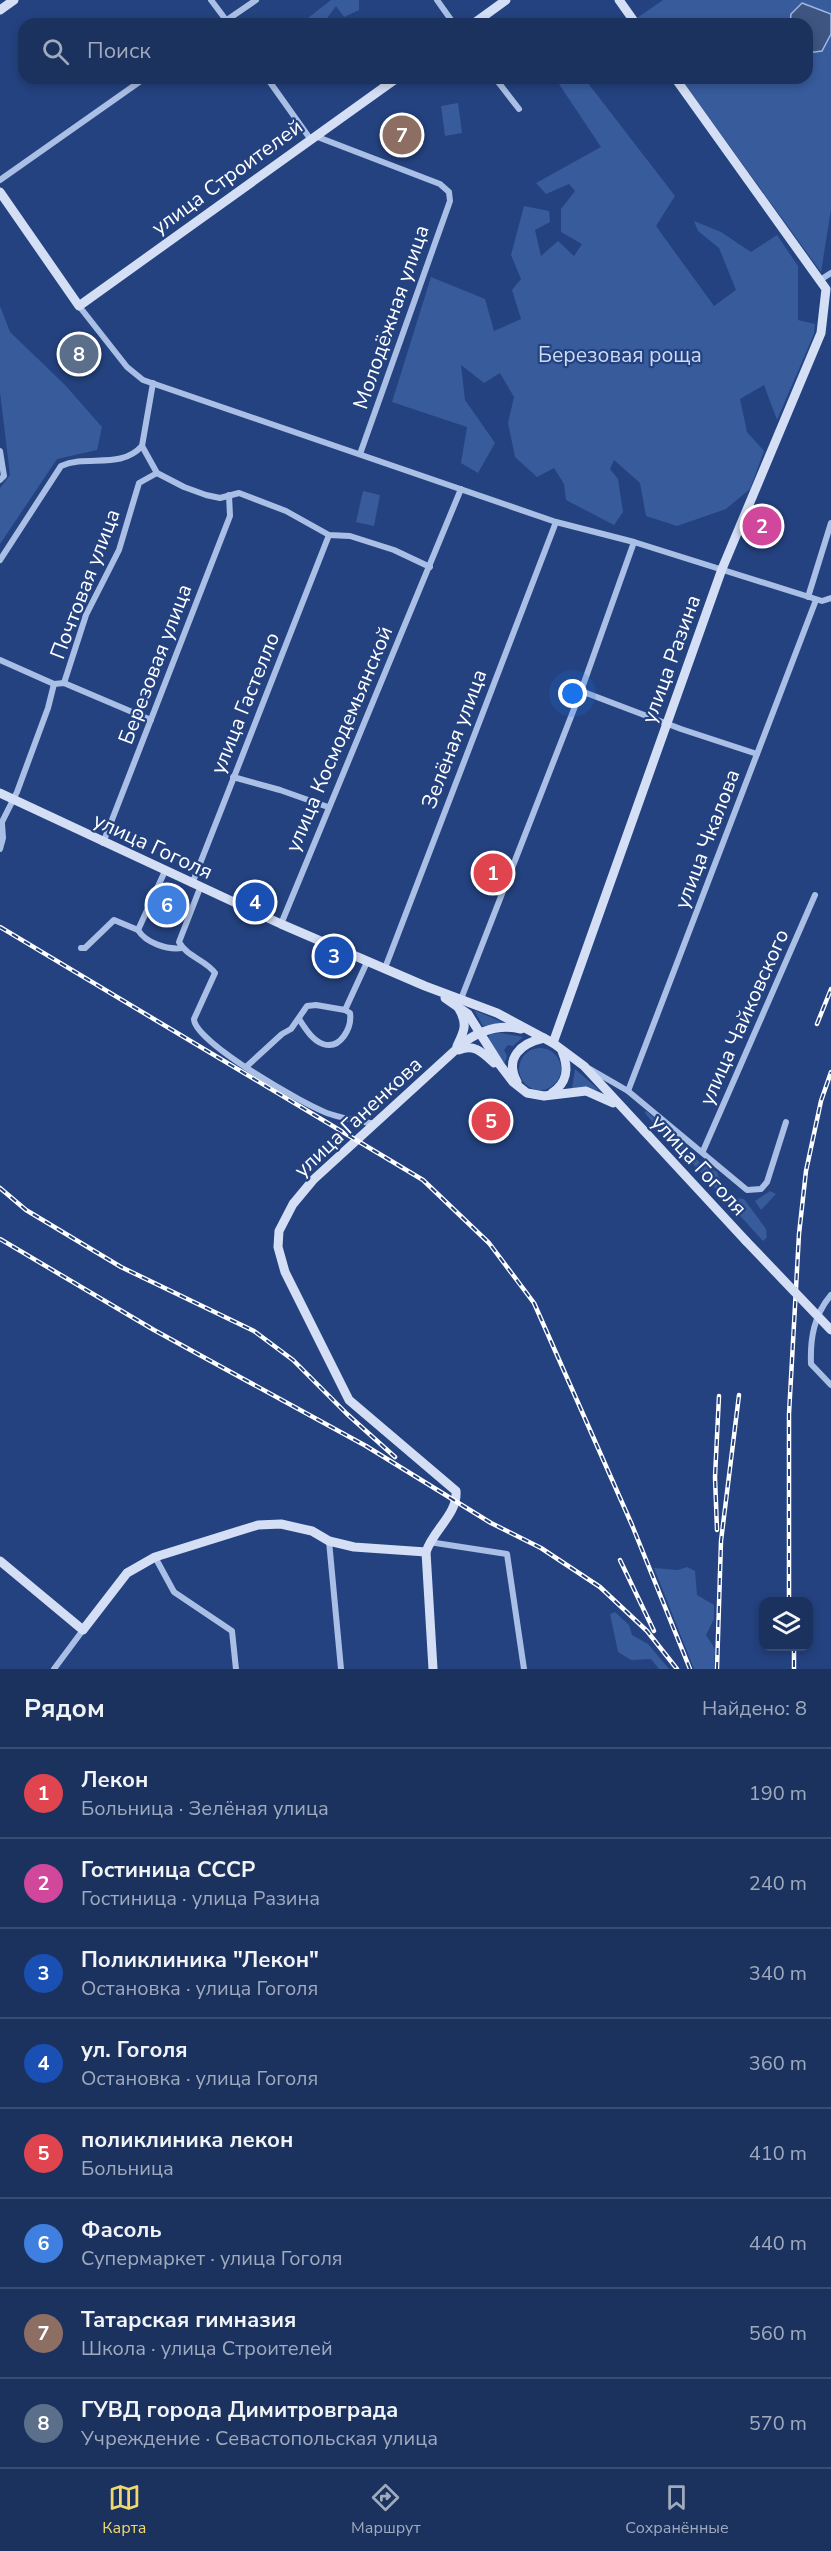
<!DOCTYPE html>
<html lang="ru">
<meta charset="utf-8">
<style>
body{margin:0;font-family:"Nunito Sans",sans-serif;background:#283e68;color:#f1f3f6}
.controls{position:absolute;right:18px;bottom:18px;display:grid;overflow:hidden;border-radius:12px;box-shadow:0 3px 9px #0003}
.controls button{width:54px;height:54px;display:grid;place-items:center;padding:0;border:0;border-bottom:2px solid #394d74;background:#1b325f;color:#f1f3f6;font:30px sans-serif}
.you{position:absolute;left:573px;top:694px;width:21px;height:21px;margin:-15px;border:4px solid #fff;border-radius:50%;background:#1a73e8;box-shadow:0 0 0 9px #1a73e833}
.badge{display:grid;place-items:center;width:39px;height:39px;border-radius:50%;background:#f0d86e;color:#fff;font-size:20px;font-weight:700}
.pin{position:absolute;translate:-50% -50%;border:3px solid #fff;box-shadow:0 2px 6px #0006}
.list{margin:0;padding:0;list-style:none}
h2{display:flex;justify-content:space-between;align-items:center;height:78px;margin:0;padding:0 24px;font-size:26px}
h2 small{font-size:20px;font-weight:400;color:#a0aabd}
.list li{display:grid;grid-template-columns:39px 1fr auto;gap:18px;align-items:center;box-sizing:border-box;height:90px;padding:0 24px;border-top:2px solid #394d74}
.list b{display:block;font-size:22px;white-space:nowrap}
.list p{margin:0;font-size:20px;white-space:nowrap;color:#a0aabd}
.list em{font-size:20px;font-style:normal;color:#a0aabd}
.icon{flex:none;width:33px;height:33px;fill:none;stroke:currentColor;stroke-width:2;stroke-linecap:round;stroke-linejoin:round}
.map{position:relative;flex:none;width:831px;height:1669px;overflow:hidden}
.search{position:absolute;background:#1b325f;box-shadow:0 3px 9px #0003;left:18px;right:18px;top:18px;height:66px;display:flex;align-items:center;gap:15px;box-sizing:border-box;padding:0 21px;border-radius:18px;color:#a0aabd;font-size:22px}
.sheet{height:798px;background:#1b325f}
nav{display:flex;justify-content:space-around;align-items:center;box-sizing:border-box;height:84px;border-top:2px solid #394d74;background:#1b325f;font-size:16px;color:#a0aabd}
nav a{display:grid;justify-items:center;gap:3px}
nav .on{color:#f0d86e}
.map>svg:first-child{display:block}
</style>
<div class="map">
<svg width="831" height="1669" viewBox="0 0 831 1669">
<rect width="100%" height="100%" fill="#24427f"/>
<!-- green -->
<g fill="#385b9c">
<polygon points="331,0 359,0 359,10 344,17 336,6 328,17 327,24 319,24 308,18"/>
<polygon points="663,0 831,0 831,14 802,3 791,14 790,24 641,24 637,18"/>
<polygon points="831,34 831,210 821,272 680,78 807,78 807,53 822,51"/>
<polygon points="555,78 584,78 675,196 656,226 714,306 736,290 719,248 698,231 694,221 721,232 751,252 777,235 798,266 798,320 815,324 814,334 777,420 764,385 740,399 747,432 764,451 750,489 726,509 677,526 646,516 640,483 614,460 610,469 618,479 623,512 614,525 566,500 564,484 554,468 537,477 515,457 508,423 514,397 500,373 484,383 461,365 465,400 495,443 478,473 461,463 467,427 392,402 431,277 485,299 494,331 521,319 512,290 521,279 511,255 524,206 549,211 550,222 535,230 541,256 558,241 574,256 582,244 561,232 561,209 575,191 569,184 546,194 536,183 601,147"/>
<polygon points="458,103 462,133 445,136 441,106"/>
<polygon points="0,306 10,332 66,386 102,427 97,450 57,459 0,544 0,488 10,475 0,392"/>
<polygon points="363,491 380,495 374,526 356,522"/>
<polygon points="474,1010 504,1023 483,1026"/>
<polygon points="501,1033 523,1037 513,1046 508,1045 504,1050 507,1056 504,1065 488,1038 490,1034"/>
<circle cx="540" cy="1069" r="21"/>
<polygon points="575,1069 599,1090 572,1088"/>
<polygon points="646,1111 676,1136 700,1163 717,1172 723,1188 733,1198 744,1199 766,1229 767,1237 763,1241 683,1153 670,1143 645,1113"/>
<polygon points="770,1191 776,1194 761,1210 755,1201"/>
<polygon points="687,1567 695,1571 697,1595 714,1605 714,1619 706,1635 715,1649 714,1669 694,1669 654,1568 678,1570"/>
<polygon points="615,1612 629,1625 632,1635 648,1644 669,1669 659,1669 651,1659 631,1660 618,1652 610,1614"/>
</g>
<!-- water -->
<polygon fill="#3e5581" stroke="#9eb8e7" stroke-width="1.5" points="802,3 831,14 831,34 822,51 807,53 807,24 790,24 791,14"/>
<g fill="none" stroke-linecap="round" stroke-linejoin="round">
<!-- street -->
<g stroke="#aabfe6" stroke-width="6">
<polyline points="211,0 229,24"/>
<polyline points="437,0 454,24"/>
<polyline points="221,24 256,0"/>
<polyline points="267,78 311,140"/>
<polyline points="495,78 519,109"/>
<polyline points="315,136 440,184 449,192 450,201 360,454"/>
<polyline points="0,180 145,78"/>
<polyline points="820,280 831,273"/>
<polyline points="79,306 127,367 143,380 556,522 634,542 822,601 831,598"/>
<polyline points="153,383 142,446 157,473"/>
<polyline points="0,451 4,476 0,480"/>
<polyline points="157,473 184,487 206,495 220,498 239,493 286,511 329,535 350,536 394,550 430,567"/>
<path d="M0,560L61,466C88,454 120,470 142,446"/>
<polyline points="808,597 831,523"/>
<polyline points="0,660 54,684 64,683 151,720"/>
<polyline points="64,683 86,615 119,550 139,483 157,473"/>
<polyline points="581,691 681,729 757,754"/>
<polyline points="233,777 280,790 328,807"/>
<polyline points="0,826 17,792 48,708 54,684"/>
<polyline points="103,843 230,516 229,495"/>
<polyline points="0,849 3,838 2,824"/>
<polyline points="192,884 329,535"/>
<path d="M200,888L179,942C187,957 206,960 215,973L194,1019C194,1042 306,1106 330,1114C344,1119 360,1121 375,1124"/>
<polyline points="281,924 461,489"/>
<path d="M138,930C146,943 167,950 182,948"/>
<polyline points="81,948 85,948 114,920 138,930 165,871"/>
<polyline points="385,968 556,522"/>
<polyline points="461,999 581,691 634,542"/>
<path d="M299,1019C305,1028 312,1040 323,1044C341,1050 352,1027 350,1013L345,1010"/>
<polyline points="246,1067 282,1034 291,1029 307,1006 316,1005 345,1010 368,960"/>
<polyline points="590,1069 628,1091 747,1190 761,1189 767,1182 786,1122"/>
<polyline points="628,1091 816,600"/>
<polyline points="703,1151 815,895"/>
<path d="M831,1295C814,1315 810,1338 811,1364L831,1385"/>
<polyline points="329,1541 341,1669"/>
<polyline points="429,1542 507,1554 524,1669"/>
<polyline points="155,1557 174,1592 232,1631 236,1669"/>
<polyline points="54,1669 83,1630"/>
</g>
<!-- secondary -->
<g stroke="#d4dff5" stroke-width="9">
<polyline points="619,0 636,24"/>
<polyline points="0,10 14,0"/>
<polyline points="473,24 506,0"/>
<polyline points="0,192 79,306 397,78"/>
<polyline points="0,793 281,924 425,986 497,1013 553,1043 584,1066 746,1241"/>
<polyline points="445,998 468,1014 500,1065 513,1082 527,1093 544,1096 586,1091 613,1103"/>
<polyline points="553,1043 722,569 821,333 826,289 675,78"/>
<path d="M457,1046C464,1032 468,1024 459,1009"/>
<path d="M459,1050C474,1043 483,1053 494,1063"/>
<path d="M517,1082C504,1058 521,1043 544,1038"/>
<path d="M552,1093C568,1082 569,1068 562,1051"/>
<polyline points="0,1561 83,1630 127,1573 155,1557 258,1525 281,1524 312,1531 329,1541 354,1547 426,1552"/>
<path d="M433,1669L426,1552C433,1530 458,1514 456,1491L349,1400L285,1272L278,1247L279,1231L293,1204L313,1180L462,1044C480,1030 499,1024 521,1029"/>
</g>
<defs>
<g id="rail">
<polyline points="0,927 423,1180 489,1243 534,1303 632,1525 690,1669"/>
<polyline points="817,1024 831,989"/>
<polyline points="0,1188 26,1210 121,1267 254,1331 293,1360 347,1414 395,1457"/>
<polyline points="0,1239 154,1330 366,1446 491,1523 541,1548 600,1587 647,1631 677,1669"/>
<polyline points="717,1530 715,1477 719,1396"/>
<polyline points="620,1560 654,1631"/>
<polyline points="789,1602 789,1414 799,1234 806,1171 821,1101 831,1072"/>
<polyline points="794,1646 794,1669"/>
<polyline points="717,1669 721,1541 739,1395"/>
</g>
</defs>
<!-- rail casing -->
<use href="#rail" stroke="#fff" stroke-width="4.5"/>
<!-- rail -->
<use href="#rail" stroke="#24427f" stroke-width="2" stroke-dasharray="7" stroke-linecap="butt"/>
<!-- secondary-bridge -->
<polyline stroke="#d4dff5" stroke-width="9" points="746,1241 831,1330"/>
</g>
<g text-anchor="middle" stroke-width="4.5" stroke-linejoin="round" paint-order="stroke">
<!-- street labels -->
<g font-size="21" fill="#fff" stroke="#24427f">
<text transform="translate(227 177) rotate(-36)" y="7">улица Строителей</text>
<text transform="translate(391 317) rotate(-71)" y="7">Молодёжная улица</text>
<text transform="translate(85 584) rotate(-69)" y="7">Почтовая улица</text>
<text transform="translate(671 659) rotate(-70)" y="7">улица Разина</text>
<text transform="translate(155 664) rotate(-69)" y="7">Березовая улица</text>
<text transform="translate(245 703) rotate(-68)" y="7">улица Гастелло</text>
<text transform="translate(339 739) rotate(-67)" y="7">улица Космодемьянской</text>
<text transform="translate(454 739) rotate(-69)" y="7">Зелёная улица</text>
<text transform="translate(707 839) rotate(-69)" y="7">улица Чкалова</text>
<text transform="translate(153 846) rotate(25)" y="7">улица Гоголя</text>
<text transform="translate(744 1017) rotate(-66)" y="7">улица Чайковского</text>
<text transform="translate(358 1117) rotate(-43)" y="7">улица Ганенкова</text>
<text transform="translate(699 1165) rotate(47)" y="7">улица Гоголя</text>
</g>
<!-- park labels -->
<g font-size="21" fill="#cddbf5" stroke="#24427f">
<text x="620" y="362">Березовая роща</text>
</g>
</g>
</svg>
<div class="controls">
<button><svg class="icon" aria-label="layers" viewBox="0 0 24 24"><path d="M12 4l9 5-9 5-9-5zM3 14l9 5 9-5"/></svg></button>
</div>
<div class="you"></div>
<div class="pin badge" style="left:493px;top:873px;background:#e0444e">1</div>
<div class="pin badge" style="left:762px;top:526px;background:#d1479c">2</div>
<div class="pin badge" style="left:334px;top:956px;background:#1a4fb4">3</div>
<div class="pin badge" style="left:255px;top:902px;background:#1a4fb4">4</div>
<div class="pin badge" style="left:491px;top:1121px;background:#e0444e">5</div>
<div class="pin badge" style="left:167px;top:905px;background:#3f7fe0">6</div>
<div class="pin badge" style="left:402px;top:135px;background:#8d6e63">7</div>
<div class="pin badge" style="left:79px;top:354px;background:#5c6f8a">8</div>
<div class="search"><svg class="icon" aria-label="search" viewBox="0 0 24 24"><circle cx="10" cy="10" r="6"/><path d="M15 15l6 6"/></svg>Поиск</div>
</div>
<section class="sheet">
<h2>Рядом<small>Найдено: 8</small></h2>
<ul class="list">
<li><span class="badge" style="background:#e0444e">1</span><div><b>Лекон</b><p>Больница · Зелёная улица</p></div><em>190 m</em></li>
<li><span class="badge" style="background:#d1479c">2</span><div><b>Гостиница СССР</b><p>Гостиница · улица Разина</p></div><em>240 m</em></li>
<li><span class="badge" style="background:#1a4fb4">3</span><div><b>Поликлиника &quot;Лекон&quot;</b><p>Остановка · улица Гоголя</p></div><em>340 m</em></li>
<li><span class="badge" style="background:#1a4fb4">4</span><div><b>ул. Гоголя</b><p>Остановка · улица Гоголя</p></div><em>360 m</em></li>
<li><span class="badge" style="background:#e0444e">5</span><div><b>поликлиника лекон</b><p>Больница</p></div><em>410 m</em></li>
<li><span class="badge" style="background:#3f7fe0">6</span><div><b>Фасоль</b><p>Супермаркет · улица Гоголя</p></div><em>440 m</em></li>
<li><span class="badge" style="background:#8d6e63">7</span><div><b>Татарская гимназия</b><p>Школа · улица Строителей</p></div><em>560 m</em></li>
<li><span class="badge" style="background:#5c6f8a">8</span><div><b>ГУВД города Димитровграда</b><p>Учреждение · Севастопольская улица</p></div><em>570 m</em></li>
</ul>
</section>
<nav>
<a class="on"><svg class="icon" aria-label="map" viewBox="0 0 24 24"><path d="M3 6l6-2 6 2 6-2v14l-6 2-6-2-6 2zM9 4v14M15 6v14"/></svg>Карта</a>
<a><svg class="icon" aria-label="directions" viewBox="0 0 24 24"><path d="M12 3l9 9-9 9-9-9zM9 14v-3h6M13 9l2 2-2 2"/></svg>Маршрут</a>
<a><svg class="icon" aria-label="saved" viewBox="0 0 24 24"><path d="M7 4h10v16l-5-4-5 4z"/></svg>Сохранённые</a>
</nav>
